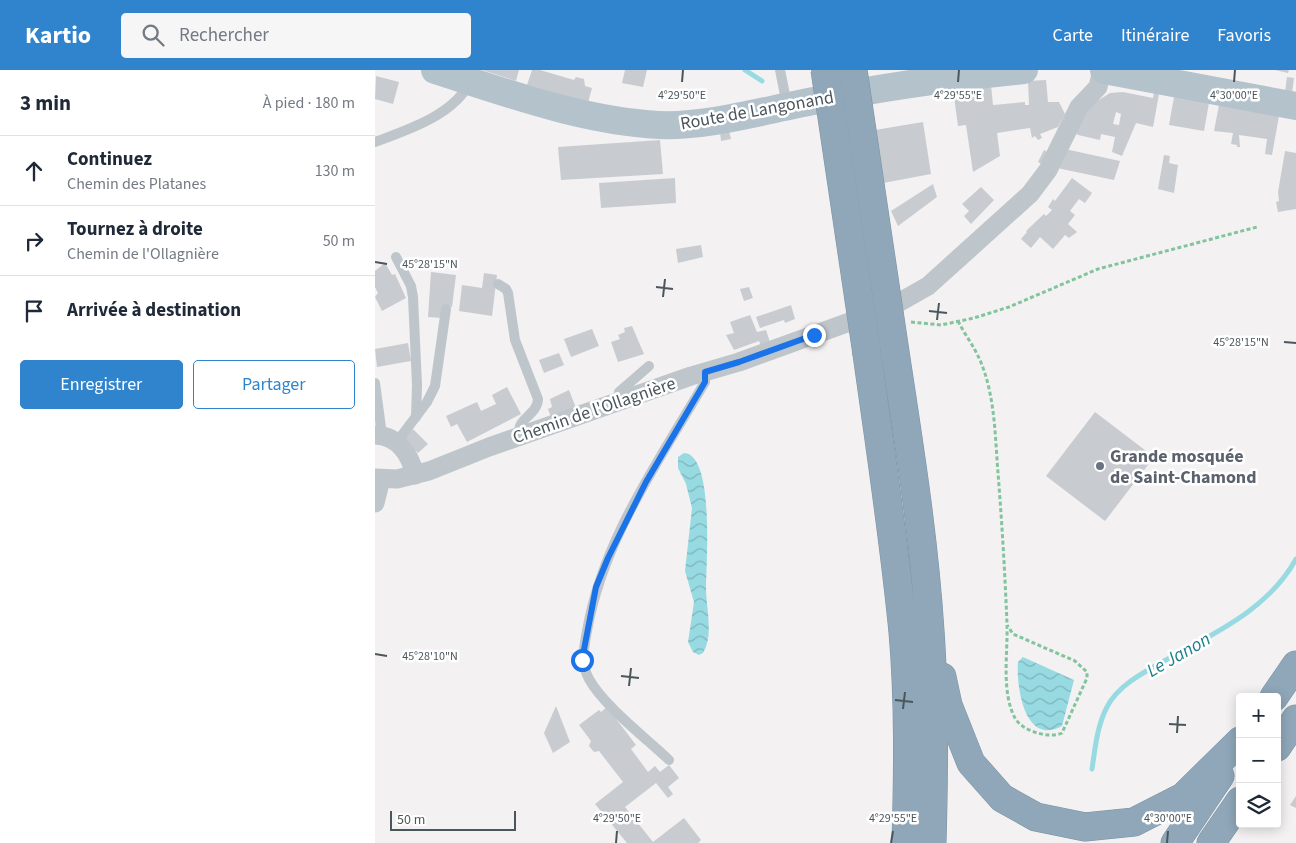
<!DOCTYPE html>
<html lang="fr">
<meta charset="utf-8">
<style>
body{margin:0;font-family:"Source Sans 3",sans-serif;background:#f6f6f7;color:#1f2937}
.controls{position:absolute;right:15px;bottom:15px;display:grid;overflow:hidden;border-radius:5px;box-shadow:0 2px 12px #0003}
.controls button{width:45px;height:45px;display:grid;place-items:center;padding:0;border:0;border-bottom:1px solid #e0e1e3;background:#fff;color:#1f2937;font:25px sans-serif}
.scale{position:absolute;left:15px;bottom:12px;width:126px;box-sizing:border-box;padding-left:5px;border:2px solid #4b565c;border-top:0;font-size:14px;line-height:18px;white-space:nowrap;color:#4b565c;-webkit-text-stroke:4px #fff;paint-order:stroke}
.stop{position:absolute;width:15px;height:15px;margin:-11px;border:4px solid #1a73e8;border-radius:50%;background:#fff}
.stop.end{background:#1a73e8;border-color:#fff;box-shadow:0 1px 5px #0008}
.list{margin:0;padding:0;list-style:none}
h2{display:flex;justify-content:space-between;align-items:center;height:65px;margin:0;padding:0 20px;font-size:21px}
h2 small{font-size:16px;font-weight:400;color:#747a83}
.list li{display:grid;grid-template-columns:32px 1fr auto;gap:15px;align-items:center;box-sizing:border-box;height:70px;padding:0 20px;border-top:1px solid #e0e1e3}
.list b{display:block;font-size:19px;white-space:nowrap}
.list p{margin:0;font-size:16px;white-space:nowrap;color:#747a83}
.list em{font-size:16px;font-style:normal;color:#747a83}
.actions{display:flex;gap:10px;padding:15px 20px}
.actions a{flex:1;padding:11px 0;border:1px solid #3084ce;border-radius:5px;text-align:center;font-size:18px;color:#3084ce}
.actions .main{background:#3084ce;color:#fff}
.icon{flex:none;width:28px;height:28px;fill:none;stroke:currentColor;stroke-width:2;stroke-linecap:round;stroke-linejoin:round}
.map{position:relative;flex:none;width:921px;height:773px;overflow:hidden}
header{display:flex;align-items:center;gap:30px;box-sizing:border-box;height:70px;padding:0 25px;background:#3084ce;color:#fff}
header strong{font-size:24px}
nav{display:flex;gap:28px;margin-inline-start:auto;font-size:18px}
.search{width:350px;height:45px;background:#f6f6f7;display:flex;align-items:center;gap:12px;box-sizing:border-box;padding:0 18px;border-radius:5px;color:#747a83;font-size:19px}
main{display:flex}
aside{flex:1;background:#fff}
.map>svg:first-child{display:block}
</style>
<header>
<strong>Kartio</strong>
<div class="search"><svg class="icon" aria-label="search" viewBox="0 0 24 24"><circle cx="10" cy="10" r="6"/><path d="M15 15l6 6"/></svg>Rechercher</div>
<nav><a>Carte</a><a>Itinéraire</a><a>Favoris</a></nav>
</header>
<main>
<aside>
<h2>3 min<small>À pied · 180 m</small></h2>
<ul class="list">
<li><svg class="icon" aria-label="ahead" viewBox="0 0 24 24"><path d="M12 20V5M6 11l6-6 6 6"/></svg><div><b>Continuez</b><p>Chemin des Platanes</p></div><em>130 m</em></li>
<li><svg class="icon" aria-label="right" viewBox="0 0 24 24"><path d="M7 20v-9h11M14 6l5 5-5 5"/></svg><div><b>Tournez à droite</b><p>Chemin de l'Ollagnière</p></div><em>50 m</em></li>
<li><svg class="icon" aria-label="arrive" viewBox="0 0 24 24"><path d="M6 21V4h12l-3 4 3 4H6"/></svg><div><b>Arrivée à destination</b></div></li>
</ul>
<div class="actions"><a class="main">Enregistrer</a><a>Partager</a></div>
</aside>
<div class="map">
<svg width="921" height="773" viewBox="0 0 921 773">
<defs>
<pattern id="water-waves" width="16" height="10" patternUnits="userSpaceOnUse" patternTransform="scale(1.25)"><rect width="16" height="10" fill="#98dae2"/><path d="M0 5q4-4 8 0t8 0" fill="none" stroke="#7eb4ba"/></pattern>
</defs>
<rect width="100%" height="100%" fill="#f3f1f1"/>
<!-- water -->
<g fill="url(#water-waves)">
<path d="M309,383C340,384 331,496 331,518C331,538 339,565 328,583L324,585L318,582L313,572L319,532L310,501L317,438L311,414L303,398V387Z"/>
<path d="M648,587L699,610L687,656C649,677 641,615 643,592Z"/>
</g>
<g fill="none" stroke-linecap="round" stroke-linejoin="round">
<!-- stream -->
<g stroke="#98dae2" stroke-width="5">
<polyline points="370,0 387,11"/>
<path d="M717,699C720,679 722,656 732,637C743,615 771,601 791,590C838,564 894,539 921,489"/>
</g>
</g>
<!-- building -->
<g fill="#c8ccd0" fill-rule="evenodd">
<polygon points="107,0 144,0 141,11"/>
<polygon points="157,0 165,0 199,10 201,7 209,9 210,16 217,18 213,33 152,15"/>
<polygon points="250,0 272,0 268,17 247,13"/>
<polygon points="900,0 914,0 913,3"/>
<polygon points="1,6 24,12 18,34 0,29"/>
<polygon points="912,7 919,8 917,23 910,22"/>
<polygon points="671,10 673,32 684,32 690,44 683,57 665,64 667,68 663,70 660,66 657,68 655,58 622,63 625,86 598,102 591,55 583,56 578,19 616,15 618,35 650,32 650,35 654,35 653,11"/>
<path d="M748,22L778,28L779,23L784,24L778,57L761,53L747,86L737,82L740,67L726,64L725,70L703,65L698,61L705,49L719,33L735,23ZM741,42L746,44L744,55L738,54Z"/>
<polygon points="799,27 834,33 829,61 794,55"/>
<polygon points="844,35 904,46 897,85 890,84 892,69 864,65 865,77 862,77 862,75 856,74 858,63 839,61"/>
<polygon points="548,52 556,104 503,114 494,61"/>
<polygon points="354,61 356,69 346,71 345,62"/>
<polygon points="285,70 288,104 186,110 183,77"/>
<polygon points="690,79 745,91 739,110 682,98"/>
<polygon points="669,80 674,83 669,95 663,92"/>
<polygon points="910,81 921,83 921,139 903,142 901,132 904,131 903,122"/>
<polygon points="789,85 795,86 794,93 803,95 799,123 783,119"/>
<polygon points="300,108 301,133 226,138 224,113"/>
<polygon points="697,108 717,123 710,133 704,129 695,141 700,145 693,154 702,162 694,168 690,165 678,179 665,167 656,178 646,169 652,162 651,161 669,144 671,146 677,140 673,137 678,129 680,131"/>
<polygon points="558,114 562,127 523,156 516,141"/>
<polygon points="606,117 619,130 596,154 589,146 594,141 587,134"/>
<polygon points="326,175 328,187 303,193 301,179"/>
<polygon points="10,193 17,205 20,204 31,228 7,241 0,227 3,223 0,217 0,201"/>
<polygon points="56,202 81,205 77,237 69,236 67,248 53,247"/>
<polygon points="109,203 122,205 117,246 84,241 87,215 107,218"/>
<polygon points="374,217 378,228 369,231 365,219"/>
<polygon points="416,235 420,249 410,253 409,250 385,258 381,247"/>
<polygon points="375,245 382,262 391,260 395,272 386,276 384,271 359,280 351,265 359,263 355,252"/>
<polygon points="257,256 269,284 243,292 236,272 245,269 243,265 250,262 249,258"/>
<polygon points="217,259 224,276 196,287 189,269"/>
<polygon points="33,273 36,291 2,297 0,279"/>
<polygon points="184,283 189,295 169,303 164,290"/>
<polygon points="132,317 146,344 92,372 82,354 76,357 71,346 102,332 106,341 121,334 117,325"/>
<polygon points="194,320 201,338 176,347 173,339 177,337 175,329"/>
<polygon points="720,342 779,387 730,451 671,406"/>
<polygon points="38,359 53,374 43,383 28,368"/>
<polygon points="181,636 195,672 178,683 169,663"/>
<polygon points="232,637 261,675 256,679 273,702 280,696 285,702 294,695 304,708 293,717 298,724 293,728 281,713 250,737 278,772 309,748 326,770 323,773 252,773 220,734 248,712 224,681 219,682 214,676 216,671 204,655 224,640 226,642"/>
<polygon points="921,726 921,738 915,735"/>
</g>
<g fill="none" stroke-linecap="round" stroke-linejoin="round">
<defs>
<g id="highway">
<path d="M520,282C534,374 549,467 555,561C560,631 559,703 557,773"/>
<path d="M492,284C505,377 519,469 528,562C534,632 533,702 531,773"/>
<polyline points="567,607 573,635 596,693 627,728 661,747 710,757 759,752 808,727 865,671"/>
<polyline points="899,627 921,595"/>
<polyline points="902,677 921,649"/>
<polyline points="800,773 845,706"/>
<polyline points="836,773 865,731"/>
</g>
</defs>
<!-- highway casing -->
<use href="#highway" stroke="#7a93a5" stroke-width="29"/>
<!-- path -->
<g stroke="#81c49d" stroke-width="3" stroke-dasharray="4 2.5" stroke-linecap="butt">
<path d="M583,251C589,263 598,275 604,288C620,323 620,365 623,403C627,453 630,504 632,554C633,583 626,622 640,648C647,661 674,669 687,663L712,608V602L700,591L638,564L632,555"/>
<polyline points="536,252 566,255 599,248 634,237 723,199 882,157"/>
</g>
<!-- lane -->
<g stroke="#bec6cb" stroke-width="10">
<polyline points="405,0 412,35"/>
<path d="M0,72C32,60 79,45 95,12"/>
<polyline points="21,187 36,216 38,227 42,315 41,347"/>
<path d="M123,214L131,219L133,223L140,270L163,329C162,347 138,349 146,366"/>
<polyline points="0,313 7,365"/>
<polyline points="243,332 244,322 274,296"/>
<polyline points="21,373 52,332 60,316 71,239"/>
<path d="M294,690C271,668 229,636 214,609C205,593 209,578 212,561C228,469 284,391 330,312V302"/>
</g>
<!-- street -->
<g stroke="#bec6cb" stroke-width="19">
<path d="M0,365C23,366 35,384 40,405"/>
<polyline points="0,408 22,409 54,401 114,377 316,306 364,292 516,237 553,216 655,124 673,100 704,37 723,17 727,0"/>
<polyline points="0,433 6,409"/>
</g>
<!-- primary -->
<g stroke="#b4c2cc" stroke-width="28">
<path d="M60,0C132,23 208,51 284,55C335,57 393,39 444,30C512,16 580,7 649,0"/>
<polyline points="729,0 921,36"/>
</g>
<!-- highway -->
<use href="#highway" stroke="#8fa7b9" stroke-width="28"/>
<defs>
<g id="highway-bridge">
<polyline points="450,0 492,284"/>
<polyline points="478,0 520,282"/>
</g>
</defs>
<!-- highway-bridge casing -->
<use href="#highway-bridge" stroke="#7a93a5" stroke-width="29" stroke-linecap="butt"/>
<!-- highway-bridge -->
<use href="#highway-bridge" stroke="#8fa7b9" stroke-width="28"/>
</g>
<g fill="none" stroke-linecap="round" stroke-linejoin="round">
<!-- route -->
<polyline stroke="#1a73e8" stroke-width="6" points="207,590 221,517 233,488 271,412 330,312 330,302 364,292 439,265"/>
</g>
<!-- ticks -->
<path fill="none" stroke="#4b565c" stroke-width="2" d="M307,12L308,0M583,12L584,0M859,12L860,0M0,192L12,194M281,217L298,219M288,227L290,209M554,241L572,243M562,250L564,233M909,272L921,273M0,584L12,586M246,606L264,608M254,616L256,598M520,630L538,632M528,639L530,622M794,654L811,655M802,663L803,646M241,773L242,761M516,773L518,761M792,773L793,761"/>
<!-- markers -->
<circle fill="#6b7280" stroke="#fff" stroke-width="2" cx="725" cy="396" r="5"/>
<g text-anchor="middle" stroke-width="5" stroke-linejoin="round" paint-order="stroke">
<!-- street labels -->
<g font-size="18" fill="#4b565c" stroke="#fff">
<text transform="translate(382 40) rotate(-10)" y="6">Route de Langonand</text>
<text transform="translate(219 340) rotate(-19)" y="6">Chemin de l'Ollagnière</text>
</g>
<!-- worship labels -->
<g font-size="18" font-weight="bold" fill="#5b616d" stroke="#fff" text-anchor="start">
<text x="735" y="392">Grande mosquée<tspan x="735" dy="21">de Saint-Chamond</tspan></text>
</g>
<!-- water labels -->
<g font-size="19" font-style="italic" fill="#1d818d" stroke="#fff">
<text transform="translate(803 584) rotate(-30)" y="7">Le Janon</text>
</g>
</g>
<g font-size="12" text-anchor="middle" fill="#4b565c" stroke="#fff" stroke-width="5" stroke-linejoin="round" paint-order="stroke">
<text x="307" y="29">4°29'50"E</text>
<text x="583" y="29">4°29'55"E</text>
<text x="859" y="29">4°30'00"E</text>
<text x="55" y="198">45°28'15"N</text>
<text x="866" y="276">45°28'15"N</text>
<text x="55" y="590">45°28'10"N</text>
<text x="242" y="752">4°29'50"E</text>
<text x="518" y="752">4°29'55"E</text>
<text x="793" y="752">4°30'00"E</text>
</g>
</svg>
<div class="controls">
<button>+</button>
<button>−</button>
<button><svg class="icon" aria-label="layers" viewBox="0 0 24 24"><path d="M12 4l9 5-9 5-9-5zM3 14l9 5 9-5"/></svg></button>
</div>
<div class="scale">50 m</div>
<div class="stop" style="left:207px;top:590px"></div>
<div class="stop end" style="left:439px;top:265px"></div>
</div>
</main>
